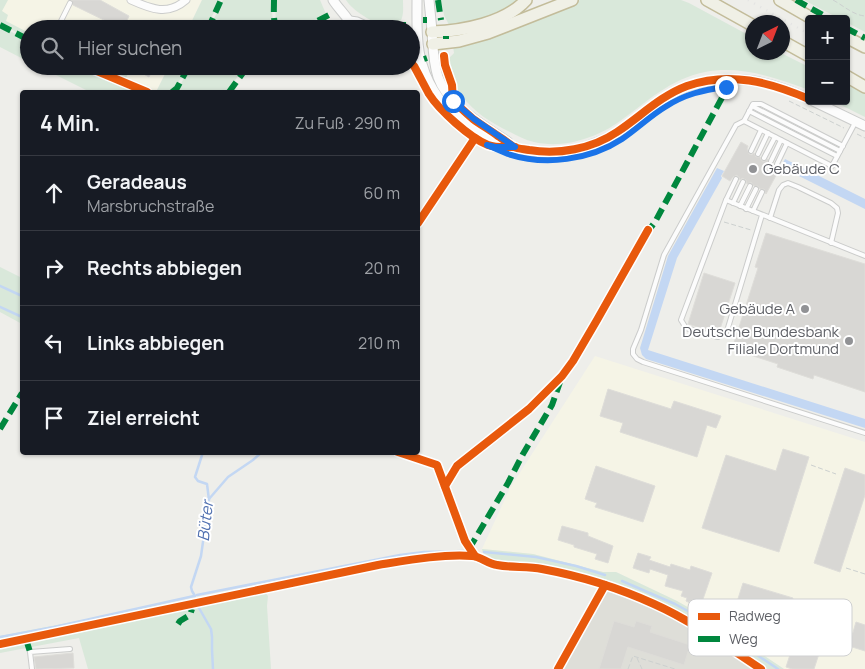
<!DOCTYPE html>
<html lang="de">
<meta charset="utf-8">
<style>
body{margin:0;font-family:Manrope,sans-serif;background:#20242c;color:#f1f3f6}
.controls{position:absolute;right:15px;top:15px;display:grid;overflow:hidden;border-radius:5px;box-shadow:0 1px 4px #0004}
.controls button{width:45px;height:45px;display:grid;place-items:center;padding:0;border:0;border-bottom:1px solid #363941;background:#171b24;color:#f1f3f6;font:25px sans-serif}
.compass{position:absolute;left:745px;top:15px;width:45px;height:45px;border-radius:50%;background:#171b24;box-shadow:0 1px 4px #0004;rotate:42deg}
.stop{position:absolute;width:15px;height:15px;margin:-11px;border:4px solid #1a73e8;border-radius:50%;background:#fff}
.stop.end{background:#1a73e8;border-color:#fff;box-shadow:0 1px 5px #0008}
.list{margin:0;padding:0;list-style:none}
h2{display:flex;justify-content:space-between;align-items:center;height:65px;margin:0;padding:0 20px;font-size:21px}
h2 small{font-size:16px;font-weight:400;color:#9ea1a6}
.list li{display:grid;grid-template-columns:32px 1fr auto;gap:15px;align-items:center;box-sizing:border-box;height:75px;padding:0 20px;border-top:1px solid #363941}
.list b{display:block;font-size:19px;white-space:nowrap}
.list p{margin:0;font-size:16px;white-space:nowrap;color:#9ea1a6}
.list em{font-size:16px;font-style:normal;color:#9ea1a6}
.icon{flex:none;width:28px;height:28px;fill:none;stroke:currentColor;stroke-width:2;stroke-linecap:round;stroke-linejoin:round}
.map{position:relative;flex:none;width:865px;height:669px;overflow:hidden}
.search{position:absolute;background:#171b24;box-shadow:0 1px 4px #0004;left:20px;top:20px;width:400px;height:55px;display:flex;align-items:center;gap:12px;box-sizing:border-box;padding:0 18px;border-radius:28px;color:#9ea1a6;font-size:19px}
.panel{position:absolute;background:#171b24;box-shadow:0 1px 4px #0004;left:20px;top:90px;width:400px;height:365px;border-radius:5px}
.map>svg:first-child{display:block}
</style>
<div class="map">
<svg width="865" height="669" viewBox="0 0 865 669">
<rect width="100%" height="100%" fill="#eeeeea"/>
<!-- commercial -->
<g fill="#f5f4e6">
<polygon points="0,0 202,0 188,29 29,29 29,38 0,24"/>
<polygon points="88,66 169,66 156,92 149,92"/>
<polygon points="595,356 865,442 865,669 784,669 714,622 677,601 616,572 603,572 533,554 482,549 510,488"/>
</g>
<!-- education -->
<polygon fill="#deded8" points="611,591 628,596 662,612 694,630 754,669 561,669 605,593"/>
<!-- green -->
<g fill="#d9e8da">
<polygon points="0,0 8,0 2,11 8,15 6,21 29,33 29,38 0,24"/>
<polygon points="202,0 220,0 206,29 188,29"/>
<polygon points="223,0 273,0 272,12 274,29 209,29"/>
<path d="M276,0H320L326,14L299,29H278C275,19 275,10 276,0Z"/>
<path d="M346,0H403C403,6 404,15 401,20C389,36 353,12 346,0Z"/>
<path d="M441,0H521C504,16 472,22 450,27L444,15Z"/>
<path d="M580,0H681L689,3L752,37V52L781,53L809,67V90C776,78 741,65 705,72C670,79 648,101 620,121C597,138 563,149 534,142C525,140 518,136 510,132C491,123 474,112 462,96C456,88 444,71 447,61C448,58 452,56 454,53L453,46L498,33Z"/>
<polygon points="804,0 865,0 865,32 846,22 846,19 840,19"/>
<polygon points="0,26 29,41 29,62 0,47"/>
<polygon points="38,66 82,66 143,92 90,92"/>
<path d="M88,66H110C114,68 126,66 132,66L124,82Z"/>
<polygon points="169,66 187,66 176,87 171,92 156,92"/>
<polygon points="191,66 245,66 227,92 174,92 178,89"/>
<polygon points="846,84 865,94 865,117 833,101 846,101"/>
<polygon points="0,267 22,278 22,324 0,312"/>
<polygon points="482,549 533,554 603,572 616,572 677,601 714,622 784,669 764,669 682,616 653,601 628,591 598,580 548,567 494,563 490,561 491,557 483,553"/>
<polygon points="259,586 268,596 267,606 271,669 88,669 79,638 0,653 0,636"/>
<path d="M608,588C663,606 710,638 758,669H754L694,630L662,612L628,596L612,591L605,593L561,669H560L604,591Z"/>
</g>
<!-- water -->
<g fill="#c3d7f3">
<polygon points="785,159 865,199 865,209 781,167"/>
<polygon points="717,168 724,171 721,176 722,178 677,258 648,350 865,419 865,428 646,359 642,355 640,348 668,256"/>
</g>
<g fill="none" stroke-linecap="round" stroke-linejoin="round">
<!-- stream -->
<g stroke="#c3d7f3" stroke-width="2.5">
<polyline points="0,286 22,296"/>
<polyline points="0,307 22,317"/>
<polyline points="209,499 228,477 253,460 262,452"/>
<polyline points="484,552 536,557 576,566 605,575"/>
<polyline points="622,581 675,604 706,621 778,669"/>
<polyline points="197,595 400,555 424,552 466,551"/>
<polyline points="195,596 192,591 191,587 201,556 209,500 207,484 198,481 195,477 203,452"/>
<polyline points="199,608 211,629 212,637 212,650 213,669"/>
<polyline points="0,637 54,627 194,596"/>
</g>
</g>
<!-- building -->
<g fill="#d8d7d4" stroke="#deddd9">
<polygon points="72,0 100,0 129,16 123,29 107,29 110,23 73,5"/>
<polygon points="129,66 154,66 149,77"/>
<polygon points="741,142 748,146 747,149 749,154 752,155 754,153 756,157 760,157 761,160 764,162 768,159 768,163 771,165 773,164 776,168 781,166 766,194 764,189 760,189 758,186 754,186 751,182 747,184 746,180 742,178 740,180 739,177 737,175 733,177 730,181 722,176"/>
<polygon points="766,233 865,264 865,392 814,375 813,379 777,367 778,364 732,349 758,268 755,267"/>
<polygon points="704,273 735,283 719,332 717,333 688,324"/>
<polygon points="608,389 671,409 674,401 721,416 716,428 707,425 697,457 620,432 623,423 600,416"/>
<polygon points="783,449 809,457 779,552 702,528 726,455 776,471"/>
<polygon points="596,466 655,486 643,522 595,507 597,503 585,499"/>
<polygon points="845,468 865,475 865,495 840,572 814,563"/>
<polygon points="562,526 588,533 588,536 613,546 608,563 595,559 597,554 574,547 574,545 558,540"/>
<polygon points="638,553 651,557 649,560 670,567 671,564 690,570 691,566 712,573 702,602 721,609 718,616 706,611 686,601 687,598 681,596 683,591 665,586 668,575 650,569 649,573 633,568"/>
<polygon points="743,583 793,598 787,615 784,614 775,641 744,631 746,626 731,621"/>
<polygon points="807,603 833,611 814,669 792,669 786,667"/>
<polygon points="614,621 634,627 636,621 652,626 650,632 690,645 684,665 628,647 621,669 599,669"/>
<polygon points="856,622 865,625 865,651 849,646"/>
<polygon points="73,653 74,668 36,669 34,657"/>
</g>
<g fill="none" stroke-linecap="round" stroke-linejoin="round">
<defs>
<g id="service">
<polyline points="57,29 70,3"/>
<polyline points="752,106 840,151"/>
<polyline points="749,111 837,156"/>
<polyline points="744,121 832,166 856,121"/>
<polyline points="843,146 761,104 753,104 744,121 736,125 664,255 641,330 633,349 633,354 637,359 643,362 865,433"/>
<polyline points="751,151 761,130"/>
<polyline points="758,154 768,133"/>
<polyline points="764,158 775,137"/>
<polyline points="771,161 781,140"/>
<polyline points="777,164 787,143"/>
<polyline points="726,200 736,179"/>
<polyline points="733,203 743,182"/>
<polyline points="740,206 750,186"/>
<polyline points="746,209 756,189"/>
<polyline points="753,211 762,192"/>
<polyline points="762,215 727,331 718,337 686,328 681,320 726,200 865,256"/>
<polyline points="770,218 779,190 783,185 788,183 798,187 831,203 837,208 838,213 831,243"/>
<polyline points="32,669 30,652 70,649"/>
</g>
<path id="minor" d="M131,0C151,9 168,16 186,0"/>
<g id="tertiary">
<path d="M333,0C339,10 349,17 353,29"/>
<path d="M417,0C417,20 416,45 422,64C437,116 490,149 543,152C561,153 582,149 598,142C635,128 659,92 699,83C740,74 771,82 809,99"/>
<path d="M429,0C430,10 431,21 432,31C433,46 433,62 438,77C448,106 484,126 508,142"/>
<polyline points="350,21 357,22 372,29"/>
<polyline points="813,101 865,126"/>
</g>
<g id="trunk">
<polyline points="707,0 752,25"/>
<polyline points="780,0 813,19"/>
<path d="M432,32C463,31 505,23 526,0"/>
<polyline points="846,37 865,47"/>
<polyline points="782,41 809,56"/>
<polyline points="433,44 459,41 488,33 572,0"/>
<polyline points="846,76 865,87"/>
</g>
</defs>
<!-- service casing -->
<use href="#service" stroke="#cbcccb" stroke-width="6"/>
<!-- minor casing -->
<use href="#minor" stroke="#cbcccb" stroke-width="9"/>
<!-- tertiary casing -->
<use href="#tertiary" stroke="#cbcccb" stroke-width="11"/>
<!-- trunk casing -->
<use href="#trunk" stroke="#c3bc9a" stroke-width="14"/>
<!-- path -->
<g stroke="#ccd0cf" stroke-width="1" stroke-dasharray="5 2.5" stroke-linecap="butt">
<path d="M833,0C844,6 853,15 865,16"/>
<polyline points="145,91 148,84"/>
<polyline points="789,101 844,128"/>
<polyline points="857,134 865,138"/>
<polyline points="724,222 751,230"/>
<polyline points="811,465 836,474"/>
<polyline points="846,568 865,574"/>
<polyline points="190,604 192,609"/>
<polyline points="637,658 642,669"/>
<polyline points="628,669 633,656 675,669"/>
</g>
<!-- service -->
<use href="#service" stroke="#fcfcfc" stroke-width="4"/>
<!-- minor -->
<use href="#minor" stroke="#fcfcfc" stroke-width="7"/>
<!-- tertiary -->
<use href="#tertiary" stroke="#fcfcfc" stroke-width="9"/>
<!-- trunk -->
<use href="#trunk" stroke="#f0f0e6" stroke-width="11"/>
<!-- rail -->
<polyline stroke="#e3e3e3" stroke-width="2.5" stroke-dasharray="1 6" stroke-linecap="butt" points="748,0 809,34"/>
<!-- quiet -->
<g stroke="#00873e" stroke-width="6" stroke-dasharray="12 6" stroke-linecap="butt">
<path d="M274,0C274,9 273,20 276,29"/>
<polyline points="438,0 441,20"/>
<polyline points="796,0 830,19"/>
<polyline points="423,20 427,20"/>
<polyline points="403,22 403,29"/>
<polyline points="0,25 29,40"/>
<polyline points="846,28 865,38"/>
<polyline points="208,29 221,0"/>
<polyline points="302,29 329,15"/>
<polyline points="446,36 446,39"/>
<polyline points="424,59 427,58"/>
<polyline points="172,92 177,88 189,66"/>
<polyline points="229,92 248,66"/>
<polyline points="646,234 655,222 724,94 726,87"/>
<polyline points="0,429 22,393"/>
<polyline points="469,549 508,483 523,454 552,405 560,382"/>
<polyline points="178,624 180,621 190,615 192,609"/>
<polyline points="26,639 30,652"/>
</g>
<defs>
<g id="cycleway">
<path d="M444,56L445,65L452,85L453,101C460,107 466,113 473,119C481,125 490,130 498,136C503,139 509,144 514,147C518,149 524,149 529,150C558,155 592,149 617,132C640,117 660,96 687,86C730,71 769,82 809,99"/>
<path d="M411,63L414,66C419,75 424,85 429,94C439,110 470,138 488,145C496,148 506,147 515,147"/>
<polyline points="85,66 147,92"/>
<polyline points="418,223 475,138"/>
<polyline points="398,452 437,465 465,541 475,556"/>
<polyline points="445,486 457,466 529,409 562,376 573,361 597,320 648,230"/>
<path d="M0,644L378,565C409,560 441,554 472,556C480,556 488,564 497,565C512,568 527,566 542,569C580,576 619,588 654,604C692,621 726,646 761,669"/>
<polyline points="558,669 605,585"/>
</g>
</defs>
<!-- cycleway casing -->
<use href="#cycleway" stroke="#fff" stroke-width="11"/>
<!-- cycleway -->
<use href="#cycleway" stroke="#e8590c" stroke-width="8"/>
</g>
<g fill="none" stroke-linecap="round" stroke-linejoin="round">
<!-- route -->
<path stroke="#1a73e8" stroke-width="6" d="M453,101L474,119L515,147H495L487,145C494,148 501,151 508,154C545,166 590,160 622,139C637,129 650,116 665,107C685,94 703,90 726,87"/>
</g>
<!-- markers -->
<g fill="#919295" stroke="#fff" stroke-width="2">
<circle cx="753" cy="169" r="5"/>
<circle cx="805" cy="309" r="5"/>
<circle cx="849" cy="341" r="5"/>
</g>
<g text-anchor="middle" stroke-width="4" stroke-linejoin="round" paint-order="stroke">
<!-- poi labels -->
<g font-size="15" fill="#5f6167" stroke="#fff" text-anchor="end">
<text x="763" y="174" text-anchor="start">Gebäude C</text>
<text x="795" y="314">Gebäude A</text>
<text x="839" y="337">Deutsche Bundesbank<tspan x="839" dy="17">Filiale Dortmund</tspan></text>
</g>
<!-- water labels -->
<g font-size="16" font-style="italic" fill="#5171b1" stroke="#fff">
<text transform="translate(205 521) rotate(-84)" y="6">Büter</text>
</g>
</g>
<!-- legend -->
<rect x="688" y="599" width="164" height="57" rx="8" fill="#fff" stroke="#cfd0d1" stroke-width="1"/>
<rect x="698" y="613" width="22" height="7" fill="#e8590c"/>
<rect x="698" y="636" width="22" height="6" fill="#00873e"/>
<g font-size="14" fill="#5f6167">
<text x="729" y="621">Radweg</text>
<text x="729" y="644">Weg</text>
</g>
</svg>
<div class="controls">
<button>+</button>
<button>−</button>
</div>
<svg class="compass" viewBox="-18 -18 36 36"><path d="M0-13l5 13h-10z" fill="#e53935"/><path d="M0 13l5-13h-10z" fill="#9ea1a6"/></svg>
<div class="stop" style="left:453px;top:101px"></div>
<div class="stop end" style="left:726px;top:87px"></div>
<div class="search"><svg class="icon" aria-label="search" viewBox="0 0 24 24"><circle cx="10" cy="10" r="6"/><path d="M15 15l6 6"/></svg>Hier suchen</div>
<section class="panel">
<h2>4 Min.<small>Zu Fuß · 290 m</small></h2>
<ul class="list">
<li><svg class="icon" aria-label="ahead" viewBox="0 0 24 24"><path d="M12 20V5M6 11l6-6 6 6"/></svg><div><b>Geradeaus</b><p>Marsbruchstraße</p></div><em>60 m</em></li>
<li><svg class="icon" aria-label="right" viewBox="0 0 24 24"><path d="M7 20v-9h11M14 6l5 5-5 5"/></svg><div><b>Rechts abbiegen</b></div><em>20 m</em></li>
<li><svg class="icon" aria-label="left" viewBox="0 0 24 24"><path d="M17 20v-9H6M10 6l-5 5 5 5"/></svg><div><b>Links abbiegen</b></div><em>210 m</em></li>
<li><svg class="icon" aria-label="arrive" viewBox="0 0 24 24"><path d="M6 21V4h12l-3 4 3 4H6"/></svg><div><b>Ziel erreicht</b></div></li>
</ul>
</section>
</div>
